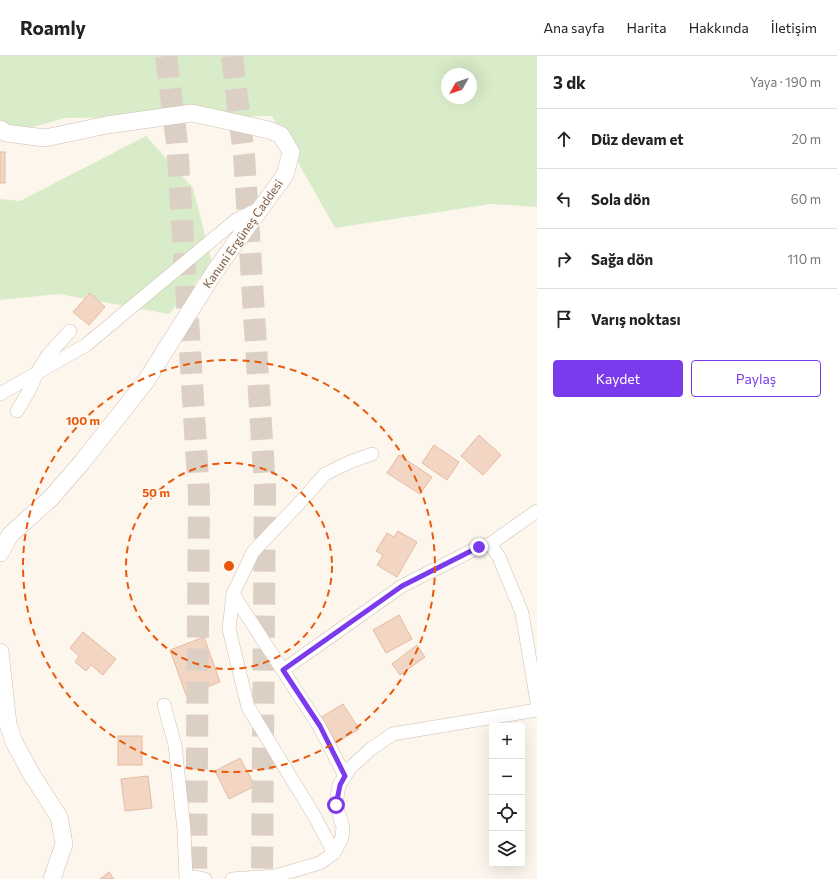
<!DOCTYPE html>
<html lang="tr">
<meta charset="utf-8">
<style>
body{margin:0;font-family:Commissioner,sans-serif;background:#f2f2f2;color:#222}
.controls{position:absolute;right:12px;bottom:12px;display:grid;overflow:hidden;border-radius:4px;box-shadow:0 4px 16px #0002}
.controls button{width:36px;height:36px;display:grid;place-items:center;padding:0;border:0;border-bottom:1px solid #e0e0e0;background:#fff;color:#222;font:20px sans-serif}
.compass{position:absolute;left:441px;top:12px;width:36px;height:36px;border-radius:50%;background:#fff;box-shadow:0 4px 16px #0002;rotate:230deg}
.stop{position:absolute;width:12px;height:12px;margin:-9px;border:3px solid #7c3aed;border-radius:50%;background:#fff}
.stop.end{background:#7c3aed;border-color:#fff;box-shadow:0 1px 4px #0008}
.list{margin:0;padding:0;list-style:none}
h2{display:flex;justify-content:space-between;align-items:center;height:52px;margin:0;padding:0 16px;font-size:17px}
h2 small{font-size:13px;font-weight:400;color:#767676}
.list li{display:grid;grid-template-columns:26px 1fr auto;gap:12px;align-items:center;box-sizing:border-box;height:60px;padding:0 16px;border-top:1px solid #e0e0e0}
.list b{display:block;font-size:15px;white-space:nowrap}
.list em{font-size:13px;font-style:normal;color:#767676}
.actions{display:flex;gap:8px;padding:12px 16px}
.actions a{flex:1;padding:9px 0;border:1px solid #7c3aed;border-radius:4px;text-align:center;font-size:14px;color:#7c3aed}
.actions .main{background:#7c3aed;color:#fff}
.icon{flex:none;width:22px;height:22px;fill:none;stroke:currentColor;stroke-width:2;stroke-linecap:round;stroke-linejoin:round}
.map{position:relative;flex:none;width:537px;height:823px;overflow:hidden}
header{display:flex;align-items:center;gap:24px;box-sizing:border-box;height:56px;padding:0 20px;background:#fff;border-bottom:1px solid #e0e0e0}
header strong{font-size:19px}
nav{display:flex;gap:22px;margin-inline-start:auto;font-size:14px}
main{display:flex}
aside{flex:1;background:#fff}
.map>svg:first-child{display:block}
</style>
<header>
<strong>Roamly</strong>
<nav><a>Ana sayfa</a><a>Harita</a><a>Hakkında</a><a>İletişim</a></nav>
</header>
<main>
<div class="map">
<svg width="537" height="823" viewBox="0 0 537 823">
<rect width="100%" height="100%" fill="#fdf6ec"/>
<!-- green -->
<g fill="#d8ecc9" fill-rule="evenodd">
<path d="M0,0H537V151L491,148L335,172L272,60L65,62L0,80ZM447,18H471V42H447Z"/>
<polygon points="146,80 193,132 212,207 169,258 59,238 0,244 0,143 20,145"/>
</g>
<!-- building -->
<g fill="#f3d5c3" stroke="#e6bba3">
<rect x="0" y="96" width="5" height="31"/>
<polygon points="90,237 105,251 89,269 73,256"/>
<polygon points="479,379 501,399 483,419 461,400"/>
<polygon points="434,389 459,406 447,424 422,407"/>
<polygon points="399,399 432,421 420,438 387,417"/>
<polygon points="398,475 417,486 397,521 377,509 383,499 376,495 387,477 394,481"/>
<polygon points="399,559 412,583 386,597 373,574"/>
<polygon points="83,576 116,603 103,619 91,609 86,615 75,606 79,600 70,592"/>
<polygon points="204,581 220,626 186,639 170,594"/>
<polygon points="417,589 425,601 400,619 392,608"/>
<polygon points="343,648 359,673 336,687 320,662"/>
<rect x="118" y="680" width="24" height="29"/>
<polygon points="240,702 255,730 229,743 215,715"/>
<polygon points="148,720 152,752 125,755 121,723"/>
<polygon points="109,816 114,823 100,823"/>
</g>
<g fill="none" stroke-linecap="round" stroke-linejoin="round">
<!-- trunk-tunnel -->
<g stroke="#dcd0c4" stroke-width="22" stroke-dasharray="22 11" stroke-linecap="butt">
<polyline points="166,0 177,87 199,439 196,823"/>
<polyline points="232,0 244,99 265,432 262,823"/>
</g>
<defs>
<g id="minor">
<polyline points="0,338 86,289 236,164 260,152"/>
<polyline points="17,355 29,335 37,317 48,299 70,275"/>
<polyline points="490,488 537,455"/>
<polyline points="233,538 229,573 248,651 315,761 334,797"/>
<polyline points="283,614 402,530 479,491 490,488 499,501 522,557 537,646"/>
<polyline points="164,649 175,689 184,774 186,823"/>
<polyline points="345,720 319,670 233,538 253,496 305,441 325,418 350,406 372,398"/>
<polyline points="188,823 195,821 205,823"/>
<polyline points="232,823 275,820 320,807 334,797 342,782 343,771 336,749 339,729 350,712 372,692 393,678 537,654"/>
</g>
<g id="tertiary">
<polyline points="0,73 6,77 45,82 107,69 192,57 269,74 281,79 291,96 285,119 215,215 146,325 83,405 51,442 10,479 0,497"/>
<polyline points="0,596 8,668 14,686 32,719 59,761 64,788 52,823"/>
</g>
</defs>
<!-- minor casing -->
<use href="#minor" stroke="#d1beb0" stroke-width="14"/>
<!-- tertiary casing -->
<use href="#tertiary" stroke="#d1beb0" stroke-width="18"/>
<!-- minor -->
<use href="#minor" stroke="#fff" stroke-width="13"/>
<!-- tertiary -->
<use href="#tertiary" stroke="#fff" stroke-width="17"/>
</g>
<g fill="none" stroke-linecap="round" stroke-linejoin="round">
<!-- route -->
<polyline stroke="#7c3aed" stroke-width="5" points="336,749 340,729 345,720 320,670 283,614 402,530 479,491"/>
</g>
<!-- distance rings -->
<g fill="none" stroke="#e8590c" stroke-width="2" stroke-dasharray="7 5">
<circle cx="229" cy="510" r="103"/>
<circle cx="229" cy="510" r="206"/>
</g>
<g text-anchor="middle" stroke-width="3.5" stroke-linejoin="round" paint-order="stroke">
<!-- street labels -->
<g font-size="12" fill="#7a5c4d" stroke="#fffaf3">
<text transform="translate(243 178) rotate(-55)" y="4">Kanuni Ergüneş Caddesi</text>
</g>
</g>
<circle cx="229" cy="510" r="6" fill="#e8590c" stroke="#fffaf3" stroke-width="2"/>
<g font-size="12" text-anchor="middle" font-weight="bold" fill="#e8590c" stroke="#fffaf3" stroke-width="3.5" stroke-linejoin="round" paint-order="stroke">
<text x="83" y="369">100 m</text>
<text x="156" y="441">50 m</text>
</g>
</svg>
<div class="controls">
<button>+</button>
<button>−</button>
<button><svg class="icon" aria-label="locate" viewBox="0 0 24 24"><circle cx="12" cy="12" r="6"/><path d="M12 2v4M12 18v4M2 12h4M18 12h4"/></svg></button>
<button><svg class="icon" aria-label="layers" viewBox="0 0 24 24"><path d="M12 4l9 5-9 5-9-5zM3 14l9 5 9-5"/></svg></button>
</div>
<svg class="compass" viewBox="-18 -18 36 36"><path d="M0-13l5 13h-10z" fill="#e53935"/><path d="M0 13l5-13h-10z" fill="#767676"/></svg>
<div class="stop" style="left:336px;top:749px"></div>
<div class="stop end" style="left:479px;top:491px"></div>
</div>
<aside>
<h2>3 dk<small>Yaya · 190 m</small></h2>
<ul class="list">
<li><svg class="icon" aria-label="ahead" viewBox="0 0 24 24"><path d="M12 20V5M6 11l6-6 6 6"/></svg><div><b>Düz devam et</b></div><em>20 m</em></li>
<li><svg class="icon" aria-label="left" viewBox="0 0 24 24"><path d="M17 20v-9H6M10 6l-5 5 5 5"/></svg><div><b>Sola dön</b></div><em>60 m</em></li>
<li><svg class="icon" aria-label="right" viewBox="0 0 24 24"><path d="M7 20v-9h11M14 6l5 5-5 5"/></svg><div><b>Sağa dön</b></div><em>110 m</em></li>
<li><svg class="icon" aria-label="arrive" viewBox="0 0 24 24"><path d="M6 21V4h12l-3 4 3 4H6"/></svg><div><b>Varış noktası</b></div></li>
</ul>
<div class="actions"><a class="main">Kaydet</a><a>Paylaş</a></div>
</aside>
</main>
